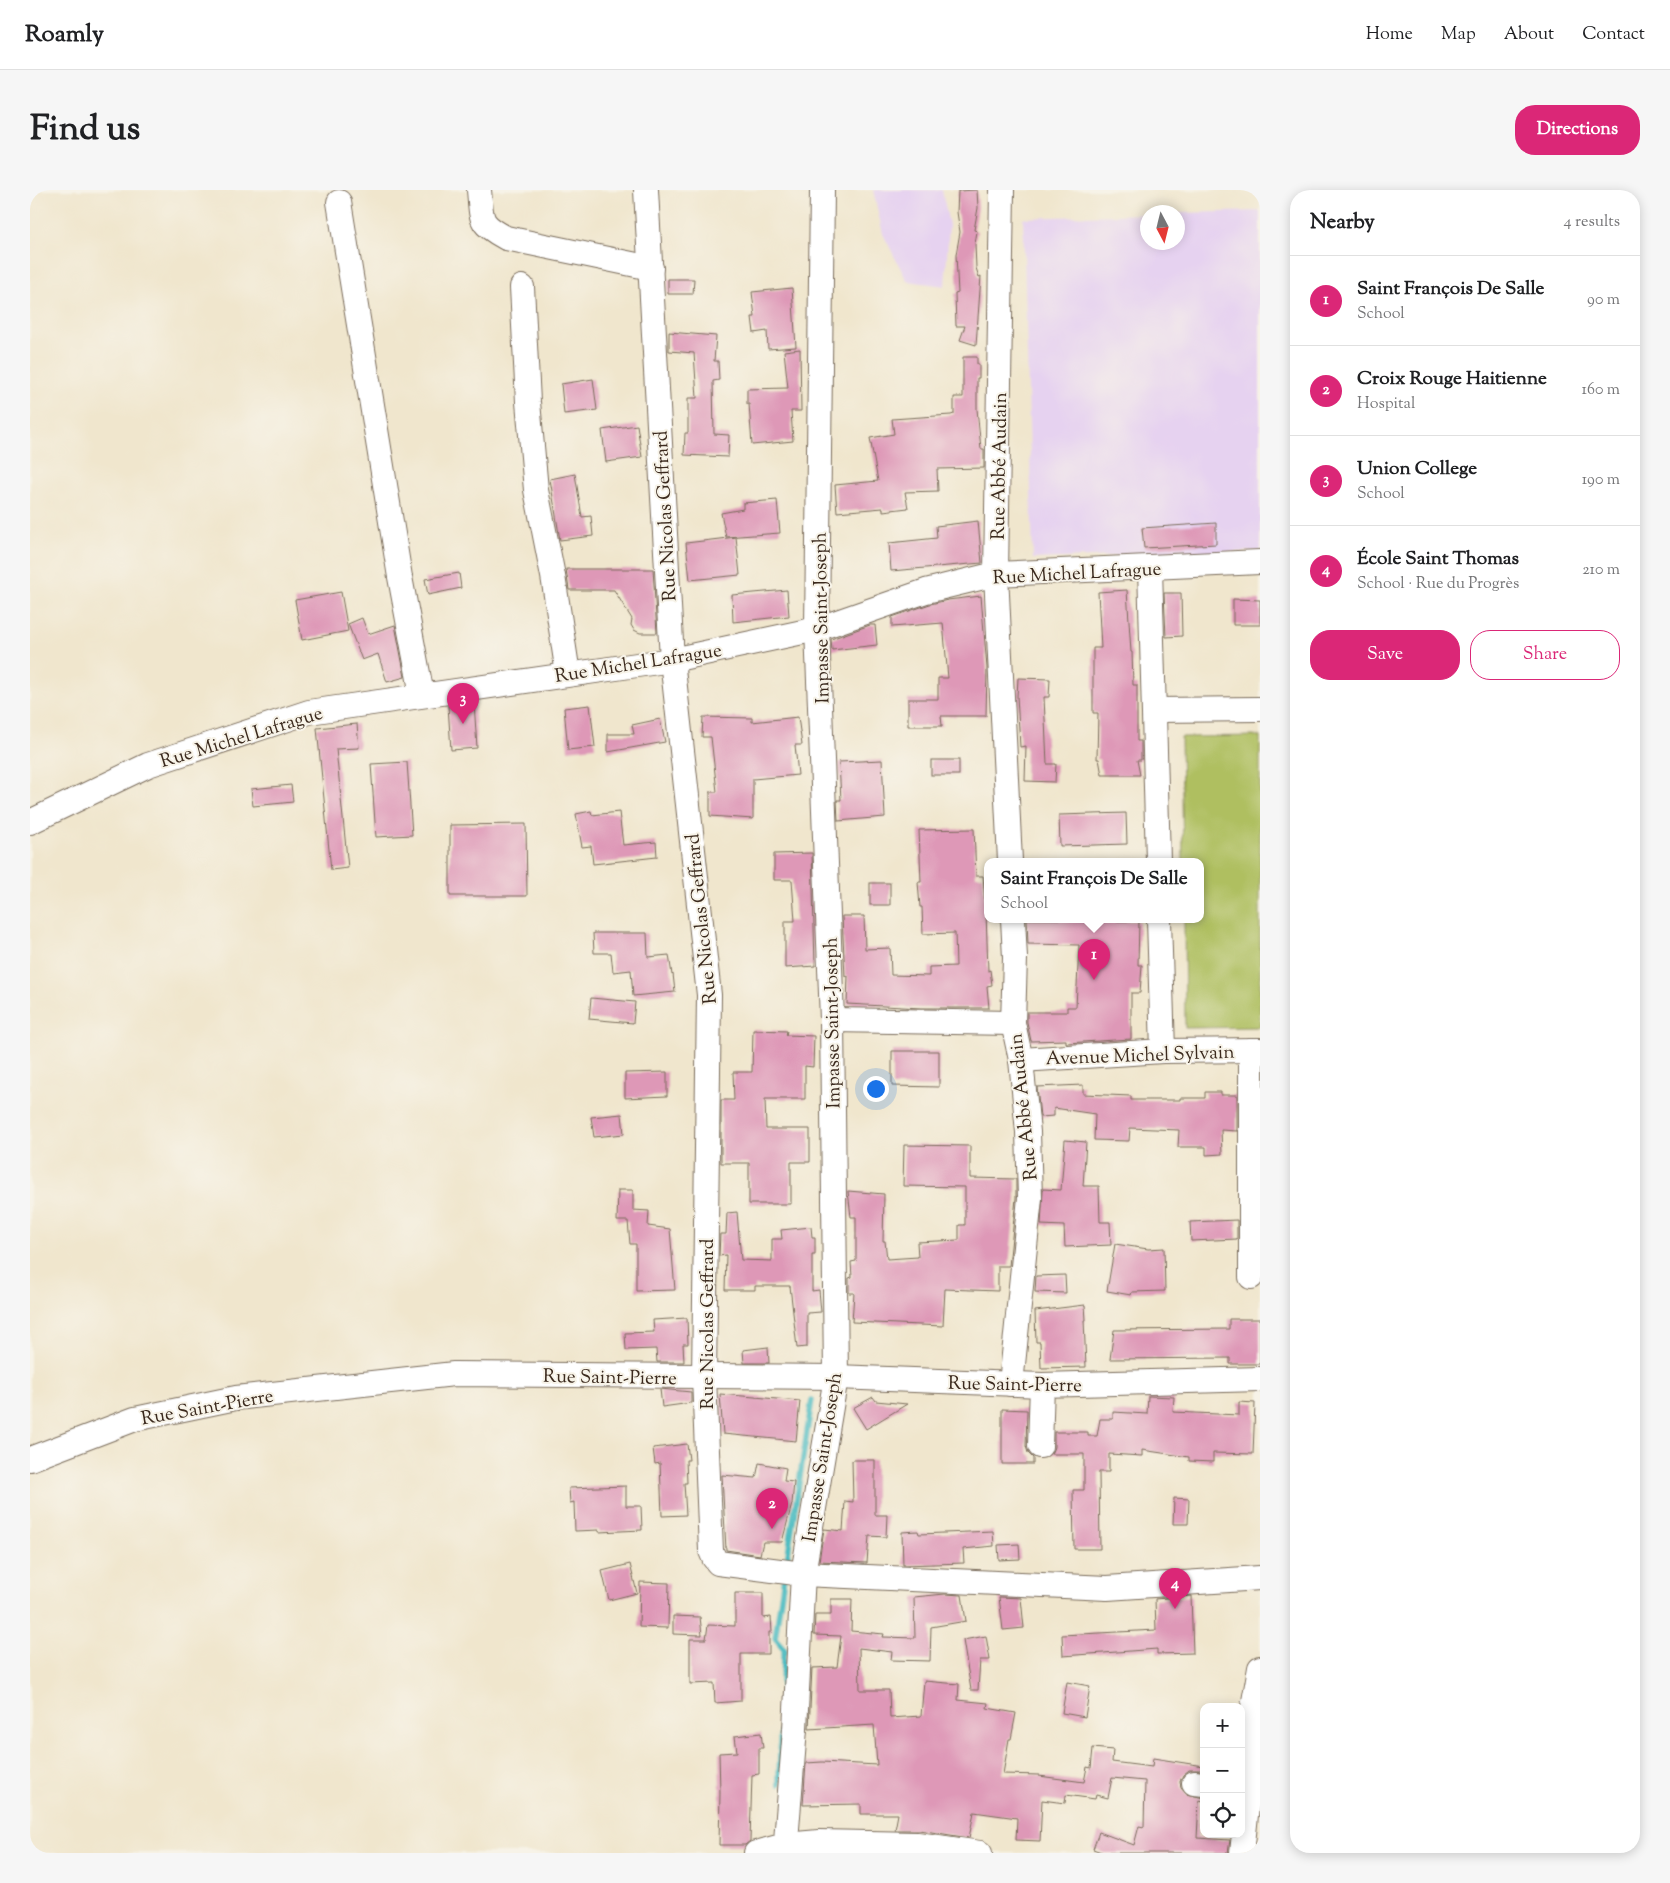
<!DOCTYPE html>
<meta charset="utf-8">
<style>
body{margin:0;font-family:"Sorts Mill Goudy",serif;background:#f6f6f6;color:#202124}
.controls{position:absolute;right:15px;bottom:15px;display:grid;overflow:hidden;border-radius:10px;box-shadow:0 2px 12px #0003}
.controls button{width:45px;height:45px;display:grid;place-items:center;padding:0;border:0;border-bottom:1px solid #e0e0e0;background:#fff;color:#202124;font:25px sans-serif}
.compass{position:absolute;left:1110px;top:15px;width:45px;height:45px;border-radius:50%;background:#fff;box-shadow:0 2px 12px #0003;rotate:173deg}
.you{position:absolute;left:845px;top:898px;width:18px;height:18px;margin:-12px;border:4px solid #fff;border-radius:50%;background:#1a73e8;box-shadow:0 0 0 8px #1a73e833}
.badge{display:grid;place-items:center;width:32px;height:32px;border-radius:50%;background:#db2777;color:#fff;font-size:16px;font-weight:700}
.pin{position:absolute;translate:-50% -41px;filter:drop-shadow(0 1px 2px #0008)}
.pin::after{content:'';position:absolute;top:26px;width:18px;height:15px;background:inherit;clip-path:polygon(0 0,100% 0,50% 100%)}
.popup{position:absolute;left:954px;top:668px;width:220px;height:65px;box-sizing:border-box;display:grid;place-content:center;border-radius:10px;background:#fff;filter:drop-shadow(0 1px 4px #0005);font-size:16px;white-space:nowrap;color:#757577}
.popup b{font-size:19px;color:#202124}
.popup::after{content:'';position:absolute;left:50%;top:100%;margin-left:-10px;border:10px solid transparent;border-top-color:#fff}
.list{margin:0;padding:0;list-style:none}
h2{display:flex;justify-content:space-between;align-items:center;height:65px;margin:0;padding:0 20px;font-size:21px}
h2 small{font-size:16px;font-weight:400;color:#757577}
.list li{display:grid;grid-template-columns:32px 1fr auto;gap:15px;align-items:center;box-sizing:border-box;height:90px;padding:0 20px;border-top:1px solid #e0e0e0}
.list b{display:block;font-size:19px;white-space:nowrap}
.list p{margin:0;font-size:16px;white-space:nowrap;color:#757577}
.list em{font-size:16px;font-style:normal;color:#757577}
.actions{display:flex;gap:10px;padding:15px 20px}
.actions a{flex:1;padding:11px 0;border:1px solid #db2777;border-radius:20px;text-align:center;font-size:18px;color:#db2777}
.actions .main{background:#db2777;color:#fff}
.icon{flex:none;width:28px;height:28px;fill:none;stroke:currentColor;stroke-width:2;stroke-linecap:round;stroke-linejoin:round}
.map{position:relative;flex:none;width:1230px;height:1663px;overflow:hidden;border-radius:20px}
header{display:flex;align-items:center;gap:30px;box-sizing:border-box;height:70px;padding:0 25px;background:#fff;border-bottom:1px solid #e0e0e0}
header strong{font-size:24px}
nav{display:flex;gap:28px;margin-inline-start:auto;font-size:18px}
.intro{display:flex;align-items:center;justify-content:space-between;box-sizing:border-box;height:120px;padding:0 30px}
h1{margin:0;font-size:35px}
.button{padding:12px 22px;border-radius:20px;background:#db2777;color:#fff;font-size:18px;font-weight:700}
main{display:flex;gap:30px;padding:0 30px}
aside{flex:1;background:#fff;border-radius:20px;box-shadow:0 2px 12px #0003}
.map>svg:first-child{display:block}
</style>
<header>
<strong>Roamly</strong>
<nav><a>Home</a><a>Map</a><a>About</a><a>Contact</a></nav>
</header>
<div class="intro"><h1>Find us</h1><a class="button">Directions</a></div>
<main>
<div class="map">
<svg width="1230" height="1663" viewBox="0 0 1230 1663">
<rect width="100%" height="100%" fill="#f7f3e8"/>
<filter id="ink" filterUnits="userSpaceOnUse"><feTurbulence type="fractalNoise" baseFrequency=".02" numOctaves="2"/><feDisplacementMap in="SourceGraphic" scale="10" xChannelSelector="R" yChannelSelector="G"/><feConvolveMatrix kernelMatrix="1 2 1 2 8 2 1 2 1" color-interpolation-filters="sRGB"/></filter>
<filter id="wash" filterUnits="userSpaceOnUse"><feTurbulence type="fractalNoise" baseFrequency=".0096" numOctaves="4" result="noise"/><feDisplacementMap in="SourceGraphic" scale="20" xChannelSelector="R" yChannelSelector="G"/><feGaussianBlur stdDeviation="1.12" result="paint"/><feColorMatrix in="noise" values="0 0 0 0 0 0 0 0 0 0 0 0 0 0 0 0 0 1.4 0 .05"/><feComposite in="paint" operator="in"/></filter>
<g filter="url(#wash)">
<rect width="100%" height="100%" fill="#f0e6cd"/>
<!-- built -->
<g fill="#e6d2f0">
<polygon points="843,0 912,0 919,35 915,96 877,91 853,44"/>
<polygon points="1230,21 1230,361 1003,369 993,28 1117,24 1118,52 1148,52 1148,23"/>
</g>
<!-- green -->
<polygon fill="#afbf61" stroke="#757440" points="1230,546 1230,837 1155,838 1154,729 1170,729 1170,671 1153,671 1151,547"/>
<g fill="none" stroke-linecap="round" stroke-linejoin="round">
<!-- stream -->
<g stroke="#4cbbc1" stroke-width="5.5">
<polyline points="756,1376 782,1210"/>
<polyline points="749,1594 753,1466 755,1460 745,1448 754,1387"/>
</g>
</g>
<g id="blocks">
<!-- building -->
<g fill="#de98b7">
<polygon points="947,0 948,18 944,40 947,41 945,54 946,78 949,87 951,86 946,155 930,150 935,136 926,136 925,104 928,103 926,65 930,42 927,22 928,1"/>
<polygon points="638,89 664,89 663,104 638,104"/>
<polygon points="762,98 766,157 738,159 737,141 724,143 722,127 725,127 722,102"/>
<polygon points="639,142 686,146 684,171 688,171 689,190 683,191 684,244 699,245 698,267 654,265 655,243 658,243 658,208 667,208 664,163 639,161"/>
<polygon points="770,159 771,221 761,221 763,251 722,255 719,214 717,214 717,199 758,198 754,161"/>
<polygon points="933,167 947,167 947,174 949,174 949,188 947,188 947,219 951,259 954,259 954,278 907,279 908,301 875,302 878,318 853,321 853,318 807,322 805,295 848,291 840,248 864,244 862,229 921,225 924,224 924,207 933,207"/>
<polygon points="563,189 567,220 534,224 531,194"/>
<polygon points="607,235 612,267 576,272 572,240"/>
<polygon points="545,284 552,327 561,326 563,346 530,350 520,289"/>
<polygon points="747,310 750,343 696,347 691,323 713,319 713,313"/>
<polygon points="948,331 952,373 861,381 859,353 907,348 906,336"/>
<polygon points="1186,333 1186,354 1114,358 1112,338"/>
<polygon points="706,347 710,385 660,390 656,353"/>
<polygon points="536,379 623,379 627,443 610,443 604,440 601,435 602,429 584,400 539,400"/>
<polygon points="429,383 431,398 398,405 395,389"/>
<polygon points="757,400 759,426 703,432 702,405"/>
<polygon points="1097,400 1101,462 1102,462 1103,495 1107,495 1107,551 1111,551 1111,570 1107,570 1110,585 1072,585 1069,569 1067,569 1068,523 1063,523 1063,458 1071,458 1068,402"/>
<polygon points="311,402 318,441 272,450 265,410"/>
<polygon points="1134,403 1151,403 1152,446 1136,447"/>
<polygon points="951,406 957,478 956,526 911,526 912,536 878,536 878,509 908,509 908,488 918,488 913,433 862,437 862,427 900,414 918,410"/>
<polygon points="1203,409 1230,410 1230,435 1203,435"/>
<polygon points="332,428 338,444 365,435 375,487 357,492 348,464 332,470 318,434"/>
<polygon points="840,435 845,435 847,455 802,460 801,449"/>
<polygon points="988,488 1020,489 1019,507 1014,507 1017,574 1026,574 1025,592 995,591 996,556 990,557 987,506"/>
<polygon points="444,512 447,558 421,560 418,516"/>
<polygon points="560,515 565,557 538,560 534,518"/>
<polygon points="673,527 722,528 722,532 768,527 772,555 765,555 768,585 723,589 723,629 680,626 680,602 687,602 681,547 672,547"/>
<polygon points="630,529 635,552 578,562 578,544 604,544 602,535"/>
<polygon points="327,534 329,558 306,559 318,678 301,680 287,538"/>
<polygon points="852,570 855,627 808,631 807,610 811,610 809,572"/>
<rect x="901" y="570" width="28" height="15"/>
<polygon points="377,572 382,645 346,647 341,574"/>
<polygon points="261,595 263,612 223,616 221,599"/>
<polygon points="561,621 562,625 589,622 593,655 626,652 627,667 563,674 561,656 552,657 546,624"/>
<polygon points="1096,623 1097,654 1030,656 1029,625"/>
<polygon points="496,634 497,706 420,706 420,635"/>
<polygon points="944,639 946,686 953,686 956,722 958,781 960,780 962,795 957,796 959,818 891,818 817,814 818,786 815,787 812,726 834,726 835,759 860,758 861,785 899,786 899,777 926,776 925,743 893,744 892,717 890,717 888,692 891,692 889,640"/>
<polygon points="782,663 785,776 755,778 755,731 765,731 762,690 744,690 744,664"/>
<rect x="840" y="693" width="20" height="22"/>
<polygon points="997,729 1066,729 1066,731 1109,731 1108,775 1112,775 1110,803 1101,803 1101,849 1036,853 1036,850 1001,851 997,832 997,822 1037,822 1037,817 1046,817 1049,755 998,754"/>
<polygon points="563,743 617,743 618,767 639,765 642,785 643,784 645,802 603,806 601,780 583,782 581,763 564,763"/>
<polygon points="561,808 605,812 603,833 559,829"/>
<polygon points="723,840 757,841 756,845 784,846 783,877 775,876 775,909 735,909 736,939 780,939 780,972 761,972 761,1014 719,1014 719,973 691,973 691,910 704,910 703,882 722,882"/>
<polygon points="862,861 909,861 909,897 862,896"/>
<polygon points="637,882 637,906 595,908 595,883"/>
<polygon points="1053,895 1053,904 1101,906 1101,910 1150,910 1150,908 1175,908 1175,902 1191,902 1191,905 1207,905 1207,941 1191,940 1192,964 1176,965 1176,957 1148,957 1149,940 1100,938 1099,951 1064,950 1065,924 1024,918 1024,926 1010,927 1007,897"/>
<polygon points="592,924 594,944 564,947 561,927"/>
<polygon points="1035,950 1056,952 1053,996 1069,996 1070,1032 1080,1032 1081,1055 1035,1057 1034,1036 1011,1035 1013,999 1031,1000"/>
<polygon points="874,955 940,956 940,988 986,989 986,1008 979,1076 968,1076 968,1101 915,1099 913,1136 822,1132 824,1103 819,1103 819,1088 822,1087 821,1072 826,1071 826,1027 821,1027 818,1001 854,1004 853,1051 855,1051 857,1069 888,1067 887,1052 929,1050 929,1035 935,1035 935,997 873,996"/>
<polygon points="588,1000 603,1000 603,1020 619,1021 618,1036 640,1039 645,1100 606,1101 606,1054 600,1054 598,1031 587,1031"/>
<polygon points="707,1022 711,1070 742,1071 742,1049 752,1049 751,1040 781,1037 782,1047 785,1047 785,1065 782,1065 782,1101 789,1100 791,1122 777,1123 777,1157 767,1158 760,1096 725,1096 725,1100 695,1100 696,1065 689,1066 690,1044 696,1044 697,1023"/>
<polygon points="1207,1030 1207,1049 1161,1051 1160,1032"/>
<polygon points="1085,1054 1118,1059 1134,1058 1135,1101 1102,1102 1101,1105 1077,1101"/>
<polygon points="1035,1085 1036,1103 1005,1102 1006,1086"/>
<polygon points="1055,1115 1056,1130 1054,1130 1056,1177 1011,1178 1010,1152 1006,1152 1005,1121"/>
<polygon points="657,1128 658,1154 653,1154 654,1172 627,1172 626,1159 596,1160 595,1143 624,1142 623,1130"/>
<polygon points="1199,1129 1230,1129 1230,1174 1200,1174 1200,1168 1080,1169 1084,1140 1199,1139"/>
<polygon points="738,1157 739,1173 714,1173 713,1160"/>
<polygon points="630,1199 661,1202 661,1213 632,1217"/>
<polygon points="690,1204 770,1211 766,1251 693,1244"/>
<polygon points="1118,1206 1144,1207 1143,1222 1209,1225 1209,1212 1225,1213 1223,1264 1183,1263 1183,1272 1159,1271 1159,1267 1112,1260 1112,1266 1079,1264 1079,1282 1069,1282 1070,1359 1044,1359 1043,1300 1054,1300 1054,1264 1021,1264 1024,1257 1024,1242 1058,1242 1058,1246 1067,1246 1070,1229 1083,1229 1083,1222 1117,1224"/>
<polygon points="843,1207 846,1211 877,1214 836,1239 823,1218"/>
<polygon points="972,1219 997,1220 996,1256 998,1263 1003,1268 1003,1274 972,1274"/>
<polygon points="657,1254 659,1270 656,1270 657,1293 654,1293 656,1325 632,1326 630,1273 625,1274 623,1258"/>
<polygon points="822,1270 845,1270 845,1325 857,1325 856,1347 839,1346 837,1373 789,1371 794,1339 813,1341 815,1311 823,1312"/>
<polygon points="729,1273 756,1278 754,1291 764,1292 762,1314 752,1352 733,1352 730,1365 696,1360 692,1285 726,1288"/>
<polygon points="596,1296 596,1316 611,1316 612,1340 569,1342 569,1340 545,1341 544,1312 540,1313 539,1298"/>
<polygon points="1144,1308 1159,1309 1158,1334 1143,1334"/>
<polygon points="888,1341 889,1344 963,1341 964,1356 933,1359 934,1373 873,1375 872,1342"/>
<polygon points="989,1354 990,1369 969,1370 968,1355"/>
<polygon points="600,1374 607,1403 579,1410 572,1381"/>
<polygon points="610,1392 639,1393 638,1438 609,1437"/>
<polygon points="705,1403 733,1403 733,1428 741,1427 742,1442 739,1442 739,1464 711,1464 711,1511 685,1513 684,1493 660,1494 660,1449 676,1449 678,1435 705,1436"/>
<polygon points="915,1404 932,1405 936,1431 901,1437 900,1471 861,1470 862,1462 829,1458 830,1500 859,1500 860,1528 891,1526 894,1491 929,1494 928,1510 958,1513 957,1518 986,1523 981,1549 979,1549 973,1584 1009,1585 1009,1586 1054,1592 1057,1577 1061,1578 1063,1558 1083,1560 1082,1572 1122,1577 1123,1568 1174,1576 1174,1580 1159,1580 1153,1585 1150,1591 1151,1598 1156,1604 1174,1608 1174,1611 1169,1610 1167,1648 1200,1650 1198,1663 1074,1663 1063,1659 1069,1642 1104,1655 1109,1636 1114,1637 1115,1591 1082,1588 1078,1608 1066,1605 1065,1609 1036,1605 1035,1613 1012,1610 1010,1651 986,1650 987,1628 944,1622 939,1648 889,1640 865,1640 868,1624 831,1624 831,1614 773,1615 776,1573 792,1572 847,1575 844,1535 779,1539 782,1478 807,1477 811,1446 784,1445 785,1425 801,1425 801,1409 822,1409 821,1441 854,1444 853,1447 885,1448 884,1407"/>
<polygon points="1161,1406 1163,1463 1127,1464 1127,1459 1033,1466 1032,1445 1126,1440 1125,1409"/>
<polygon points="969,1407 991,1408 994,1438 973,1440"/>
<polygon points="643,1426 670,1427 672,1445 643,1444"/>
<polygon points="956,1446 960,1470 950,1470 948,1500 941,1500 933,1450"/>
<polygon points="1037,1492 1060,1496 1055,1527 1032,1523"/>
<polygon points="731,1543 733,1558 729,1558 729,1584 722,1585 720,1651 715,1655 689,1655 690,1602 689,1563 707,1562 705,1546"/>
</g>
</g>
</g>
<g filter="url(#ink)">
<use href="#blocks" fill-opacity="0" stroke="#7a6c5b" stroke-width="1"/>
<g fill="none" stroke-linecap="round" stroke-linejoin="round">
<defs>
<g id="minor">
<path d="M449,0C452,30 448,33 476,48L621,78"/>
<polyline points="616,0 642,470 679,805 674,1187 681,1361 684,1368 688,1373 773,1384 1077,1398 1230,1388"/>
<polyline points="972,0 966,384 980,671"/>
<polyline points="309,12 370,387 392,505"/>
<polyline points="492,97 498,212 506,300 523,386 538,484"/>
<polyline points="1120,377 1128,671"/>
<polyline points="1124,520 1230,519"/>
<polyline points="0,632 118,575 279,522 642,470 787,439 896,401 966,384 1230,372"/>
<polyline points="1129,729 1133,861"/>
<polyline points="802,830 983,833"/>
<polyline points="1221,860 1221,1087"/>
<polyline points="991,870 1133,861 1230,860"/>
<polyline points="981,1194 1000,1008 998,942 991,870 983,833 985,768 983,729"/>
<polyline points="1010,1256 1012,1195"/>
<polyline points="0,1269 105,1229 206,1208 424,1184 806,1187 1012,1195 1230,1189"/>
<polyline points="1164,1593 1174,1594"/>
<polyline points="726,1663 755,1655 789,1652 887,1654 950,1663"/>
<polyline points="755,1663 765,1539 773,1384 806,1187 802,830 787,439 792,0"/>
<polyline points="1212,1663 1219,1596 1218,1564 1221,1528 1230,1478"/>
</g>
</defs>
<!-- minor casing -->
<use href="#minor" stroke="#7a6c5b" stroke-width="26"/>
<!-- minor -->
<use href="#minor" stroke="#fff" stroke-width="24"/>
</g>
</g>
<g text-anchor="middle" stroke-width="4" stroke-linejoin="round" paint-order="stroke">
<!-- street labels -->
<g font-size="19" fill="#3b2a1e" stroke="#f7f3e8">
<text transform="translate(968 276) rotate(-89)" y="7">Rue Abbé Audain</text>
<text transform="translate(634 326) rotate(-93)" y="7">Rue Nicolas Geffrard</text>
<text transform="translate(1047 382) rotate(-3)" y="7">Rue Michel Lafrague</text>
<text transform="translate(790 428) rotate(-91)" y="7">Impasse Saint-Joseph</text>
<text transform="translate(608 472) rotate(-9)" y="7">Rue Michel Lafrague</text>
<text transform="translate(211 546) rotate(-17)" y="7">Rue Michel Lafrague</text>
<text transform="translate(670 729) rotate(-96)" y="7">Rue Nicolas Geffrard</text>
<text transform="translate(801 833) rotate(-91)" y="7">Impasse Saint-Joseph</text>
<text transform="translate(1110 864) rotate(-2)" y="7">Avenue Michel Sylvain</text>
<text transform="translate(992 917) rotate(-96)" y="7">Rue Abbé Audain</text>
<text transform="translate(676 1134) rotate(-90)" y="7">Rue Nicolas Geffrard</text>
<text transform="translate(580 1186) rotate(1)" y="7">Rue Saint-Pierre</text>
<text transform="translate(985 1193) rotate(1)" y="7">Rue Saint-Pierre</text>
<text transform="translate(177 1216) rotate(-10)" y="7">Rue Saint-Pierre</text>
<text transform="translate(791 1267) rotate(-81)" y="7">Impasse Saint-Joseph</text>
</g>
</g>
</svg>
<div class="controls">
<button>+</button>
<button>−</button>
<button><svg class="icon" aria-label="locate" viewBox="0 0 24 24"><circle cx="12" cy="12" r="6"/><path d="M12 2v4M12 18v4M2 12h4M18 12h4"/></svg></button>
</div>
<svg class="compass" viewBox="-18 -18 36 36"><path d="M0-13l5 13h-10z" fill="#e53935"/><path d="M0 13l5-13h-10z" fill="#757577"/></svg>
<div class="you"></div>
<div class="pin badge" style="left:1064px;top:790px">1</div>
<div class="popup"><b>Saint François De Salle</b>School</div>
<div class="pin badge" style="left:742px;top:1339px">2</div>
<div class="pin badge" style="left:433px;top:534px">3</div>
<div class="pin badge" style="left:1145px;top:1419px">4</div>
</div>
<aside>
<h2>Nearby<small>4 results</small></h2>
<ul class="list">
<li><span class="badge">1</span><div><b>Saint François De Salle</b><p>School</p></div><em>90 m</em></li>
<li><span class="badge">2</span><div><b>Croix Rouge Haitienne</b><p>Hospital</p></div><em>160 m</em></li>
<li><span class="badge">3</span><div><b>Union College</b><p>School</p></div><em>190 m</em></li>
<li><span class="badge">4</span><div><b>École Saint Thomas</b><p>School · Rue du Progrès</p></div><em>210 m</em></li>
</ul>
<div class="actions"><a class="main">Save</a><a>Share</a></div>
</aside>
</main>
